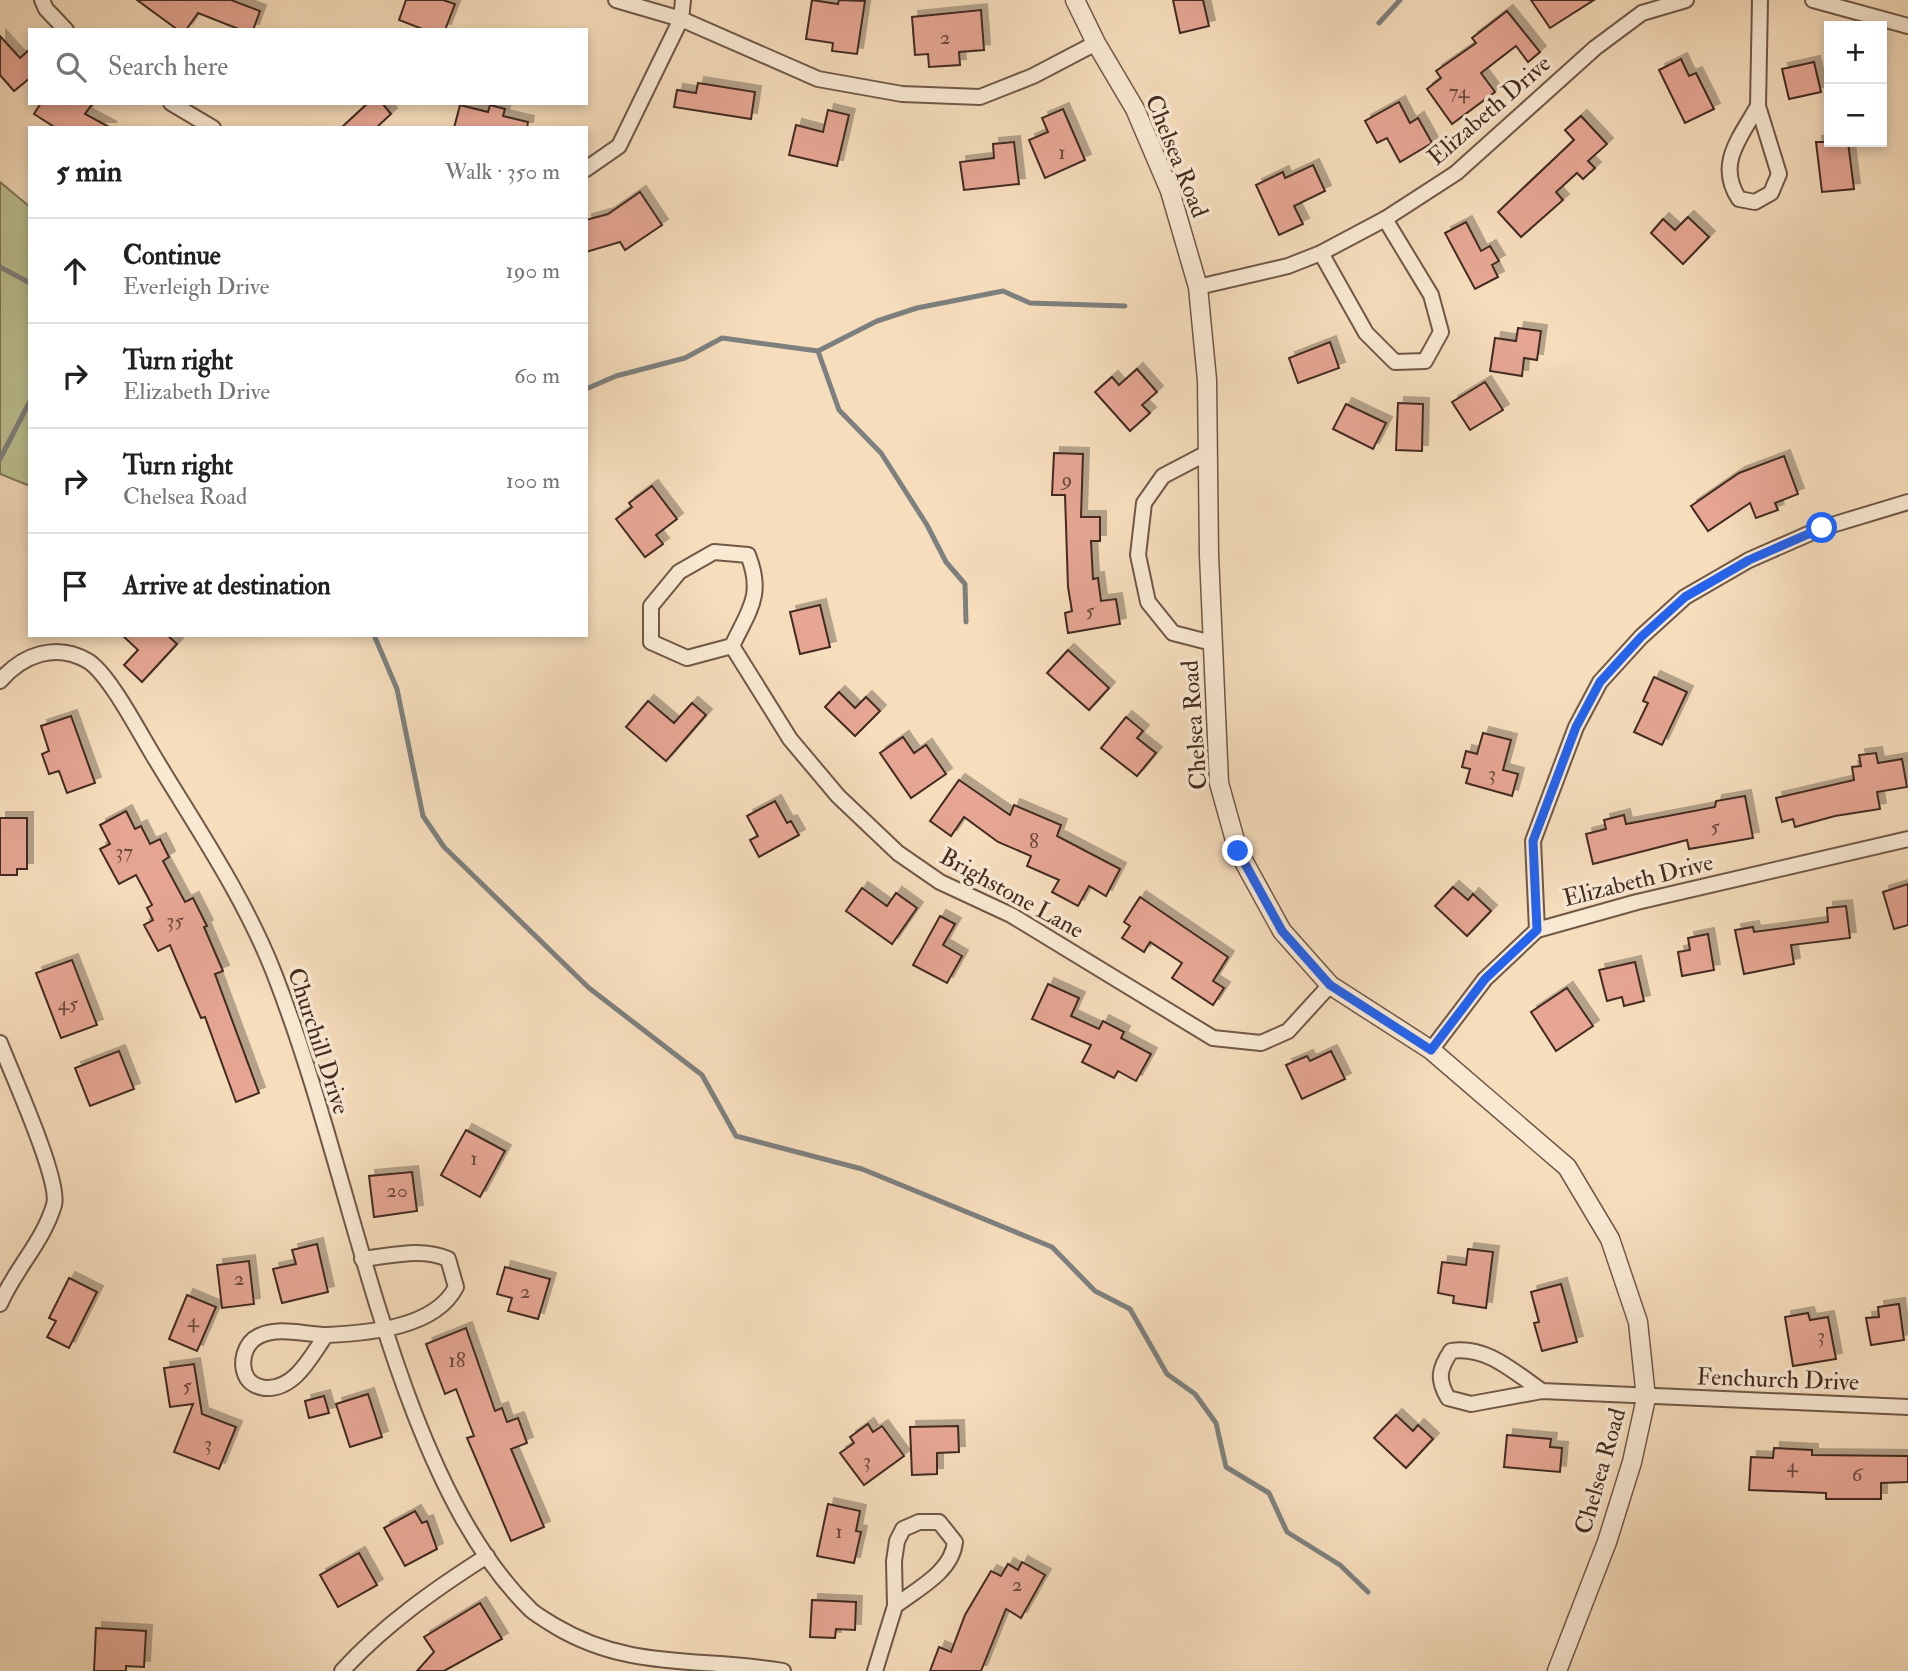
<!DOCTYPE html>
<meta charset="utf-8">
<style>
body{margin:0;font-family:"IM FELL Double Pica",serif;background:#f6f6f6;color:#202124}
.controls{position:absolute;right:21px;top:21px;display:grid;overflow:hidden;border-radius:0px;box-shadow:0 4px 10px #0003}
.controls button{width:63px;height:63px;display:grid;place-items:center;padding:0;border:0;border-bottom:2px solid #e0e0e0;background:#fff;color:#202124;font:35px sans-serif}
.stop{position:absolute;width:21px;height:21px;margin:-16px;border:5px solid #2563eb;border-radius:50%;background:#fff}
.stop.end{background:#2563eb;border-color:#fff;box-shadow:0 2px 7px #0008}
.list{margin:0;padding:0;list-style:none}
h2{display:flex;justify-content:space-between;align-items:center;height:91px;margin:0;padding:0 28px;font-size:30px}
h2 small{font-size:23px;font-weight:400;color:#757577}
.list li{display:grid;grid-template-columns:46px 1fr auto;gap:21px;align-items:center;box-sizing:border-box;height:105px;padding:0 28px;border-top:2px solid #e0e0e0}
.list b{display:block;font-size:26px;white-space:nowrap}
.list p{margin:0;font-size:23px;white-space:nowrap;color:#757577}
.list em{font-size:23px;font-style:normal;color:#757577}
.icon{flex:none;width:38px;height:38px;fill:none;stroke:currentColor;stroke-width:2;stroke-linecap:round;stroke-linejoin:round}
.map{position:relative;flex:none;width:1908px;height:1671px;overflow:hidden}
.search{position:absolute;background:#fff;box-shadow:0 4px 10px #0003;left:28px;top:28px;width:560px;height:77px;display:flex;align-items:center;gap:18px;box-sizing:border-box;padding:0 24px;border-radius:0px;color:#757577;font-size:26px}
.panel{position:absolute;background:#fff;box-shadow:0 4px 10px #0003;left:28px;top:126px;width:560px;height:511px;border-radius:0px}
.map>svg:first-child{display:block}
</style>
<div class="map">
<svg width="1908" height="1671" viewBox="0 0 1908 1671">
<defs>
<filter id="shadow"><feDropShadow dx="6" dy="-6" stdDeviation="0" flood-color="#0004"/></filter>
</defs>
<rect width="100%" height="100%" fill="#f6ddbc"/>
<filter id="stains"><feTurbulence type="fractalNoise" baseFrequency=".00286" numOctaves="4"/><feColorMatrix values="0 0 0 0 .2 0 0 0 0 .09 0 0 0 0 .02 0 0 0 .5 -.17"/></filter>
<radialGradient id="worn" r=".72"><stop offset=".6" stop-color="#630" stop-opacity="0"/><stop offset="1" stop-color="#630" stop-opacity=".3"/></radialGradient>
<!-- green -->
<polygon fill="#bcc191" stroke="#807658" stroke-width="2" points="0,182 30,207 30,486 0,474"/>
<g fill="none" stroke-linecap="round" stroke-linejoin="round">
<!-- stream -->
<g stroke="#7d807e" stroke-width="5">
<polyline points="1379,23 1400,0"/>
<polyline points="0,267 30,283"/>
<polyline points="818,351 839,410 881,453 927,525 946,562 965,584 966,622"/>
<polyline points="586,389 616,376 685,358 722,338 818,351 877,321 917,308 1003,291 1030,303 1125,306"/>
<polyline points="0,459 30,401"/>
<polyline points="374,635 397,689 423,816 444,847 589,988 702,1075 736,1136 862,1169 1052,1247 1095,1291 1130,1309 1167,1374 1195,1394 1216,1423 1226,1467 1269,1493 1287,1532 1340,1565 1368,1592"/>
</g>
</g>
<!-- building -->
<g fill="#e6a693" stroke="#432b20" stroke-width="2" filter="url(#shadow)">
<polygon points="137,0 231,0 260,11 253,30 241,30 198,13 186,30 178,30"/>
<polygon points="406,0 443,0 455,4 445,30 425,30 399,20"/>
<polygon points="812,0 838,4 839,0 865,1 857,54 832,51 833,43 806,39"/>
<polygon points="1173,0 1203,0 1209,26 1180,33"/>
<polygon points="1531,0 1594,0 1550,28"/>
<polygon points="981,10 984,50 959,52 960,65 929,67 928,54 915,55 912,17"/>
<polygon points="1507,11 1540,52 1528,62 1516,46 1481,73 1495,92 1452,124 1427,89 1441,78 1436,71 1476,43 1472,38"/>
<polygon points="0,36 20,58 30,49 30,78 14,91 0,75"/>
<polygon points="1681,59 1689,76 1696,73 1714,109 1685,123 1659,70"/>
<polygon points="1814,62 1821,92 1789,99 1782,69"/>
<polygon points="698,83 755,92 751,119 674,107 677,90 696,93"/>
<polygon points="1399,102 1410,123 1418,118 1432,143 1400,162 1387,138 1377,143 1365,121"/>
<polygon points="41,103 93,103 85,114 111,128 56,128 34,114"/>
<polygon points="368,103 382,103 391,114 376,128 341,128"/>
<polygon points="460,105 488,112 490,105 505,109 503,116 528,122 527,128 454,128"/>
<polygon points="1063,109 1085,160 1045,178 1029,140 1048,132 1042,118"/>
<polygon points="828,110 849,115 837,166 789,155 796,125 823,132"/>
<polygon points="1581,116 1607,144 1588,161 1595,168 1583,179 1577,173 1556,192 1563,200 1521,237 1498,212 1574,140 1565,130"/>
<polygon points="1014,142 1019,184 964,190 960,162 994,158 993,144"/>
<polygon points="1816,142 1848,142 1854,189 1822,192"/>
<polygon points="1313,165 1325,191 1294,206 1303,224 1279,235 1256,185 1283,172 1285,178"/>
<polygon points="640,192 662,225 625,250 620,242 586,252 586,220 608,214"/>
<polygon points="1688,217 1709,237 1683,264 1651,233 1663,219 1675,230"/>
<polygon points="1466,222 1481,251 1490,246 1499,261 1492,265 1498,277 1475,289 1445,233"/>
<polygon points="1518,328 1541,331 1537,360 1524,358 1522,376 1490,371 1495,338 1516,341"/>
<polygon points="1330,342 1339,368 1298,383 1289,358"/>
<polygon points="1137,369 1157,392 1142,405 1150,413 1130,431 1095,392 1112,377 1119,385"/>
<polygon points="1485,382 1503,410 1470,430 1452,402"/>
<polygon points="1398,403 1423,404 1422,451 1396,450"/>
<polygon points="1346,404 1386,423 1373,449 1333,429"/>
<polygon points="1054,453 1083,454 1081,517 1100,517 1100,541 1091,541 1093,579 1098,578 1101,601 1116,599 1120,624 1068,633 1065,613 1072,611 1068,587 1065,495 1052,495"/>
<polygon points="1784,456 1798,494 1775,503 1778,510 1756,518 1750,503 1708,531 1691,506 1739,473"/>
<polygon points="652,486 677,519 656,535 663,544 645,557 616,519 632,507 629,503"/>
<polygon points="820,605 830,647 800,654 790,612"/>
<polygon points="122,635 167,635 177,644 142,682 124,665 138,650"/>
<polygon points="1068,650 1109,688 1089,710 1047,673"/>
<polygon points="1654,677 1687,692 1662,745 1634,732 1648,703 1643,701"/>
<polygon points="839,692 855,708 866,697 880,711 855,736 825,707"/>
<polygon points="648,701 674,723 692,703 706,715 666,761 626,727"/>
<polygon points="71,716 95,783 67,793 59,771 49,774 42,754 49,751 41,726"/>
<polygon points="1126,717 1143,731 1137,738 1156,753 1137,776 1101,748"/>
<polygon points="1483,733 1511,740 1503,770 1518,774 1512,796 1466,783 1470,769 1462,767 1466,751 1477,754"/>
<polygon points="903,737 914,753 926,745 946,774 911,798 880,753"/>
<polygon points="1876,753 1878,763 1902,759 1907,787 1877,792 1880,809 1835,816 1795,827 1793,819 1782,822 1776,798 1854,780 1852,767 1861,766 1859,755"/>
<polygon points="959,780 1010,815 1014,805 1061,825 1057,836 1120,869 1106,896 1089,886 1078,906 1052,892 1059,880 1027,866 1031,856 998,842 964,817 951,836 930,821"/>
<polygon points="1745,796 1753,838 1689,849 1687,840 1593,864 1586,834 1606,829 1604,820 1624,815 1626,824 1715,807 1716,801"/>
<polygon points="775,801 787,823 791,821 799,835 759,857 750,840 758,836 747,816"/>
<polygon points="126,811 135,829 141,826 150,844 160,839 169,857 163,861 185,902 193,898 207,926 204,927 223,971 215,974 259,1093 236,1102 205,1017 201,1018 170,945 158,951 144,925 153,920 147,908 152,905 136,875 119,884 100,849 110,844 100,825"/>
<polygon points="0,818 27,818 27,869 17,869 17,875 0,875"/>
<polygon points="1908,884 1908,925 1894,929 1883,892"/>
<polygon points="1453,887 1468,900 1473,894 1491,911 1467,936 1435,906"/>
<polygon points="862,888 887,906 896,893 917,908 892,944 846,911"/>
<polygon points="1140,897 1228,957 1213,981 1224,988 1213,1005 1172,978 1182,963 1150,942 1144,952 1122,938 1130,926 1124,922"/>
<polygon points="1846,906 1850,938 1791,945 1794,964 1744,974 1735,930 1753,927 1754,932 1828,922 1827,908"/>
<polygon points="940,916 955,924 943,945 962,956 947,983 913,965"/>
<polygon points="1708,934 1714,970 1682,976 1678,952 1690,950 1688,938"/>
<polygon points="72,960 97,1025 61,1038 36,973"/>
<polygon points="1635,962 1644,1001 1624,1006 1622,997 1607,1001 1599,970"/>
<polygon points="1048,984 1079,998 1071,1016 1099,1029 1103,1021 1124,1032 1121,1038 1151,1054 1136,1081 1118,1071 1114,1078 1082,1062 1091,1045 1032,1019"/>
<polygon points="1567,988 1593,1026 1556,1051 1531,1012"/>
<polygon points="119,1051 134,1089 90,1106 75,1068"/>
<polygon points="1331,1051 1345,1079 1302,1099 1286,1065 1307,1056 1310,1061"/>
<polygon points="466,1130 505,1151 480,1197 441,1175"/>
<polygon points="412,1172 417,1211 374,1217 369,1176"/>
<polygon points="317,1244 328,1292 282,1303 273,1269 296,1264 292,1250"/>
<polygon points="1468,1249 1493,1252 1486,1308 1453,1303 1454,1296 1438,1293 1442,1262 1466,1265"/>
<polygon points="249,1261 254,1304 222,1308 217,1265"/>
<polygon points="505,1267 550,1279 538,1319 508,1311 512,1298 497,1294"/>
<polygon points="69,1278 97,1292 69,1348 47,1337 56,1321 49,1318"/>
<polygon points="1561,1284 1577,1342 1542,1351 1534,1323 1539,1322 1531,1292"/>
<polygon points="187,1295 216,1307 197,1351 169,1339"/>
<polygon points="1899,1304 1904,1340 1871,1345 1866,1318 1879,1317 1878,1307"/>
<polygon points="1808,1313 1810,1320 1828,1317 1836,1359 1793,1366 1785,1317"/>
<polygon points="466,1328 495,1411 502,1408 507,1422 518,1418 527,1443 511,1449 544,1527 511,1541 467,1438 474,1436 456,1389 445,1394 426,1344"/>
<polygon points="194,1364 202,1414 236,1427 219,1469 174,1452 193,1404 170,1407 164,1368"/>
<polygon points="368,1394 382,1437 350,1447 336,1404"/>
<polygon points="324,1396 329,1413 309,1418 305,1401"/>
<polygon points="1396,1415 1413,1431 1418,1425 1433,1439 1406,1468 1374,1438"/>
<polygon points="868,1424 873,1432 882,1426 904,1456 864,1485 840,1453 854,1443 850,1437"/>
<polygon points="958,1426 959,1452 937,1453 937,1474 912,1475 910,1427"/>
<polygon points="1507,1435 1551,1439 1550,1447 1562,1448 1560,1472 1504,1467"/>
<polygon points="1774,1448 1812,1450 1812,1455 1908,1456 1908,1482 1881,1483 1881,1499 1826,1499 1826,1493 1749,1490 1751,1457 1773,1458"/>
<polygon points="828,1504 860,1511 856,1531 861,1532 854,1563 817,1556"/>
<polygon points="415,1511 422,1523 427,1521 437,1549 405,1566 384,1528"/>
<polygon points="359,1553 377,1585 338,1607 320,1575"/>
<polygon points="1022,1562 1045,1575 1021,1618 1006,1609 981,1671 930,1671 939,1647 951,1652 965,1615 991,1571 1001,1576 1008,1564 1018,1570"/>
<polygon points="812,1600 856,1602 855,1630 836,1629 835,1638 810,1637"/>
<polygon points="480,1603 502,1639 444,1671 417,1671 434,1652 424,1637"/>
<polygon points="96,1628 146,1631 144,1667 126,1666 126,1671 94,1671"/>
</g>
<g fill="none" stroke-linecap="round" stroke-linejoin="round">
<defs>
<g id="minor">
<polyline points="42,0 46,9 66,30"/>
<polyline points="683,0 681,19 818,79 902,94 980,97 1033,76 1096,43"/>
<polyline points="1813,0 1908,26"/>
<polyline points="171,103 213,128"/>
<path d="M1758,106C1740,138 1716,164 1739,199L1755,202L1771,193L1779,174L1758,106L1760,0"/>
<polyline points="586,169 619,146 681,19 616,0"/>
<polyline points="1321,253 1366,333 1395,362 1425,361 1441,332 1431,295 1385,219"/>
<polyline points="1198,287 1288,266 1321,253 1385,219 1456,173 1595,48 1642,13 1686,0"/>
<polyline points="1207,453 1163,476 1144,503 1138,555 1148,602 1173,633 1212,643"/>
<path d="M732,646L687,658L651,642V606L679,572L714,552L748,555C764,595 749,610 732,646L790,739L838,796L898,853L940,882L1011,915L1213,1038L1261,1043L1288,1031L1330,985"/>
<path d="M0,681C22,655 56,642 88,661C109,674 139,732 153,755C195,825 244,896 274,973C330,1117 359,1270 415,1415C442,1484 477,1557 531,1610C538,1616 547,1621 555,1626C630,1671 701,1657 783,1671"/>
<polyline points="1537,930 1533,841 1576,727 1600,682 1641,637 1685,597 1749,560 1822,528 1908,502"/>
<path d="M0,1043C11,1072 61,1181 54,1205C43,1242 15,1269 0,1304"/>
<polyline points="1431,1050 1485,979 1537,930 1637,902 1908,839"/>
<path d="M326,1335C311,1356 295,1390 265,1388C258,1387 251,1384 247,1378C239,1364 244,1343 259,1336C280,1326 305,1335 327,1335C369,1333 435,1328 456,1287L448,1259C421,1247 391,1256 362,1259"/>
<path d="M1542,1391L1471,1404L1448,1398C1437,1379 1439,1369 1451,1351C1486,1345 1514,1372 1542,1391L1908,1407"/>
<path d="M342,1671C384,1625 435,1589 487,1556"/>
<path d="M875,1671L895,1606L894,1561L897,1541L903,1529L919,1522H939L955,1542C952,1572 917,1589 895,1606"/>
</g>
<polyline id="tertiary" points="1075,0 1096,43 1135,109 1170,191 1198,287 1207,380 1209,555 1219,783 1238,851 1282,931 1330,985 1431,1050 1567,1167 1610,1239 1638,1322 1646,1398 1632,1462 1607,1542 1557,1671"/>
</defs>
<!-- minor casing -->
<use href="#minor" stroke="#705847" stroke-width="18"/>
<!-- tertiary casing -->
<use href="#tertiary" stroke="#705847" stroke-width="21"/>
<!-- minor -->
<use href="#minor" stroke="#f9e9d3" stroke-width="14"/>
<!-- tertiary -->
<use href="#tertiary" stroke="#f9e9d3" stroke-width="18"/>
</g>
<g fill="none" stroke-linecap="round" stroke-linejoin="round">
<!-- route -->
<polyline stroke="#2563eb" stroke-width="9" points="1238,851 1282,931 1330,985 1431,1050 1485,979 1537,930 1533,841 1576,727 1600,682 1641,637 1685,597 1749,560 1822,528"/>
</g>
<g text-anchor="middle" stroke-width="7" stroke-linejoin="round" paint-order="stroke">
<!-- number labels -->
<g font-size="21" fill="#6c4a3d">
<text x="945" y="44">2</text>
<text x="1459" y="98">74</text>
<text x="1062" y="159">1</text>
<text x="1067" y="486">9</text>
<text x="1090" y="617">5</text>
<text x="1492" y="780">3</text>
<text x="1715" y="833">5</text>
<text x="1034" y="848">8</text>
<text x="124" y="858">37</text>
<text x="175" y="927">35</text>
<text x="68" y="1010">45</text>
<text x="474" y="1165">1</text>
<text x="397" y="1197">20</text>
<text x="239" y="1285">2</text>
<text x="525" y="1298">2</text>
<text x="193" y="1327">4</text>
<text x="1821" y="1342">3</text>
<text x="457" y="1367">18</text>
<text x="187" y="1392">5</text>
<text x="208" y="1450">3</text>
<text x="867" y="1467">3</text>
<text x="1792" y="1472">4</text>
<text x="1857" y="1481">6</text>
<text x="839" y="1538">1</text>
<text x="1017" y="1591">2</text>
</g>
<!-- street labels -->
<g font-size="24" fill="#432b20" stroke="#f9e9d3">
<text transform="translate(1489 110) rotate(-41)" y="8">Elizabeth Drive</text>
<text transform="translate(1177 156) rotate(68)" y="8">Chelsea Road</text>
<text transform="translate(1194 725) rotate(-94)" y="8">Chelsea Road</text>
<text transform="translate(1638 880) rotate(-14)" y="8">Elizabeth Drive</text>
<text transform="translate(1012 893) rotate(29)" y="8">Brighstone Lane</text>
<text transform="translate(319 1041) rotate(72)" y="8">Churchill Drive</text>
<text transform="translate(1778 1379) rotate(2)" y="8">Fenchurch Drive</text>
<text transform="translate(1600 1471) rotate(-74)" y="8">Chelsea Road</text>
</g>
</g>
<rect width="100%" height="100%" filter="url(#stains)"/>
<rect width="100%" height="100%" fill="url(#worn)"/>
</svg>
<div class="controls">
<button>+</button>
<button>−</button>
</div>
<div class="stop" style="left:1822px;top:528px"></div>
<div class="stop end" style="left:1238px;top:851px"></div>
<div class="search"><svg class="icon" aria-label="search" viewBox="0 0 24 24"><circle cx="10" cy="10" r="6"/><path d="M15 15l6 6"/></svg>Search here</div>
<section class="panel">
<h2>5 min<small>Walk · 350 m</small></h2>
<ul class="list">
<li><svg class="icon" aria-label="ahead" viewBox="0 0 24 24"><path d="M12 20V5M6 11l6-6 6 6"/></svg><div><b>Continue</b><p>Everleigh Drive</p></div><em>190 m</em></li>
<li><svg class="icon" aria-label="right" viewBox="0 0 24 24"><path d="M7 20v-9h11M14 6l5 5-5 5"/></svg><div><b>Turn right</b><p>Elizabeth Drive</p></div><em>60 m</em></li>
<li><svg class="icon" aria-label="right" viewBox="0 0 24 24"><path d="M7 20v-9h11M14 6l5 5-5 5"/></svg><div><b>Turn right</b><p>Chelsea Road</p></div><em>100 m</em></li>
<li><svg class="icon" aria-label="arrive" viewBox="0 0 24 24"><path d="M6 21V4h12l-3 4 3 4H6"/></svg><div><b>Arrive at destination</b></div></li>
</ul>
</section>
</div>
